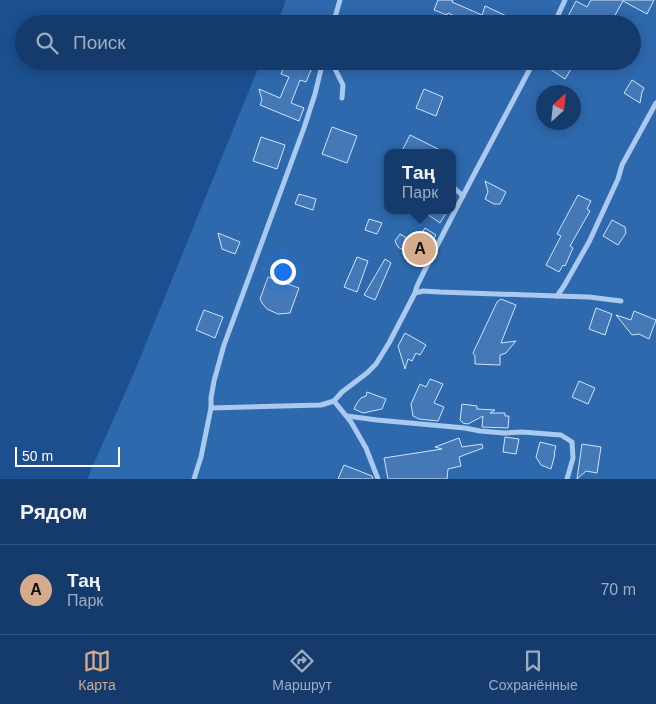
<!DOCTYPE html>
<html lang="ru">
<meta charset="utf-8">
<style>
body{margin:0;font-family:Helvetica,sans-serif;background:#1d4271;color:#f1f3f6}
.compass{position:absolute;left:536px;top:85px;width:45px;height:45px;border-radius:50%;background:#143b6b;box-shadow:0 2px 12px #0003;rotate:27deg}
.scale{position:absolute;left:15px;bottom:12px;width:105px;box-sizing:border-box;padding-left:5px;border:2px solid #fff;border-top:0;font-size:14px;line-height:18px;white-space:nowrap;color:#fff;-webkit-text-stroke:4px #1b4f8f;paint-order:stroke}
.you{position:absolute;left:282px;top:271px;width:18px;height:18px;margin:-12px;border:4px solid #fff;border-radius:50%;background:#1a73e8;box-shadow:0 0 0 8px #1a73e833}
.badge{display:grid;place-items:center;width:32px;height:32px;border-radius:50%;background:#d6ab8b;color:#111;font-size:16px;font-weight:700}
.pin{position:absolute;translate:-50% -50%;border:2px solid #fff;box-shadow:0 1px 5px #0006}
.popup{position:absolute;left:384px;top:149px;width:72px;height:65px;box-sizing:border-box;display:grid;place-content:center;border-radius:10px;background:#143b6b;filter:drop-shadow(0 1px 4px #0005);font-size:16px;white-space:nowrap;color:#9dadc1}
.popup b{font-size:19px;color:#f1f3f6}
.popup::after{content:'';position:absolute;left:50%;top:100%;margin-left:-10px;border:10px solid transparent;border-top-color:#143b6b}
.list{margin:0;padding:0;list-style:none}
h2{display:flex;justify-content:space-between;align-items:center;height:65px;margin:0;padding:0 20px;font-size:21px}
h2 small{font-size:16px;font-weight:400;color:#9dadc1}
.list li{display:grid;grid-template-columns:32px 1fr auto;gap:15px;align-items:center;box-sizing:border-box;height:90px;padding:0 20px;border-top:1px solid #33557e}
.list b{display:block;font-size:19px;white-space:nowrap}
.list p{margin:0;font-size:16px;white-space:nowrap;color:#9dadc1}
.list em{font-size:16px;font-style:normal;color:#9dadc1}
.icon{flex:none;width:28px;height:28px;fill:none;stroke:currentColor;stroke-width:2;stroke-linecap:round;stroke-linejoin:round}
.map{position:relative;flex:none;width:656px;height:479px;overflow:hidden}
.search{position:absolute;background:#143b6b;box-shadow:0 2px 12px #0003;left:15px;right:15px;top:15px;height:55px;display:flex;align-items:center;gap:12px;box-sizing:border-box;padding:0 18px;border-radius:28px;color:#9dadc1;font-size:19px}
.sheet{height:155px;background:#143b6b}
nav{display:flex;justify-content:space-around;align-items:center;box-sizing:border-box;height:70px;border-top:1px solid #33557e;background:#143b6b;font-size:14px;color:#9dadc1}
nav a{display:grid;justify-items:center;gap:2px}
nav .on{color:#d6ab8b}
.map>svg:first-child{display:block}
</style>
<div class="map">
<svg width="656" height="479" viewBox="0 0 656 479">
<rect width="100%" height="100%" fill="#1b4f8f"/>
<!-- green -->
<path fill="#2e69ad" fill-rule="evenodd" d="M286,0H656V479H87L133,375L261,61H632V24H277ZM544,92H574V122H544ZM388,153H452V210H388Z"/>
<!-- building -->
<g fill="#4478b7" stroke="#cfe3fa">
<polygon points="438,0 453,0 452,2 482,15 485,6 524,24 473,24 448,13 447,15 434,10"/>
<polygon points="591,0 654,0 647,14 623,1 610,24 564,24 576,1 587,7"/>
<polygon points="286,61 315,61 306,82 300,80 291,103 304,108 299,121 260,105 262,100 259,89 280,98 289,77 281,74"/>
<polygon points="538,61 576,61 565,79"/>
<polygon points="632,80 644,88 642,92 640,103 624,93"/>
<polygon points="424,89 443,97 436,116 416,108"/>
<polygon points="332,127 357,136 347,163 322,154"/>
<polygon points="410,135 446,153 401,153"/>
<polygon points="261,137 285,145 277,169 253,161"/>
<polygon points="485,181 506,192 500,204 494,204 485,199 488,192"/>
<polygon points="299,194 316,199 313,210 295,204"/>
<polygon points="578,195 591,201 587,209 590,211 570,246 573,248 565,266 563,265 559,272 546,265 561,236 557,234"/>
<polygon points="421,210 448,210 440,223"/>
<polygon points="369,219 382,223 377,234 365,230"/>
<polygon points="612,220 625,227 626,233 618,245 603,236"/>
<polygon points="425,228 436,235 422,258 419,256 417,259 398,247 395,241 400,234 416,243"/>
<polygon points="218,233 240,242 235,254 222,249"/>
<polygon points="357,257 368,261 357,292 344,287"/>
<polygon points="385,259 391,263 375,300 364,295"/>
<polygon points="268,277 299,288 290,313 278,314 267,309 262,303 260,299"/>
<polygon points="501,299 516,305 501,343 516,341 506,353 500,355 500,365 475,364 475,356 473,353 497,302"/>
<polygon points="596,308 612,314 605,335 589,329"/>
<polygon points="204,310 223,317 215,338 196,330"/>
<polygon points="634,311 656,320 649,339 639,334 632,335 616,315 631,320"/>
<polygon points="405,333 426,345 420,355 416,353 412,361 408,359 405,369 398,346"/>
<polygon points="430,379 443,384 434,403 444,407 438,421 419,419 413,416 411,404 420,384 426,387"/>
<polygon points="579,381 595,388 588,404 572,397"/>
<polygon points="367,392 386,399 382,409 363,413 354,409 357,403 361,398 366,396"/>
<polygon points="462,404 477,406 477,409 495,410 490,413 505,413 505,416 509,416 508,428 482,427 483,416 468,424 463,423 460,420"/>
<polygon points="505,437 519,439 516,454 503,452"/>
<polygon points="459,438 462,447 482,444 483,448 459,457 461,466 448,469 447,479 388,479 384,458 442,449 435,447"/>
<polygon points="540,442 556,446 554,454 555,454 551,469 541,465 536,457"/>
<polygon points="582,444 601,447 597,473 586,471 577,479"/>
<polygon points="344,465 372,476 373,479 338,479"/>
</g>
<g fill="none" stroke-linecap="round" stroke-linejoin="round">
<!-- minor -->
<g stroke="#a9c9ee" stroke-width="5">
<polyline points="333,24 340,0"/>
<polyline points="554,24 565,0"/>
<polyline points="331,61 343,85 342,98"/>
<polyline points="452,186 463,196"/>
<polyline points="415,293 423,291 440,292 557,296 589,297 621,301"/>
<polyline points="557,296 564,286 589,242 618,179 622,165 656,103"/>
<polyline points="334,401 351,422 366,448 378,479"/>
<path d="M211,408L321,405L334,401L342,392L367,373L376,364L389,343L415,293L417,286C454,210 495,136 534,61"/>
<polyline points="347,416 377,420 465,428 480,431 504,433 522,432 561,435 572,442 573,458 567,479"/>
<polyline points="194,479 201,457 211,408 211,398 214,381 224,345 304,128 315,94 323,61"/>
</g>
</g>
</svg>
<svg class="compass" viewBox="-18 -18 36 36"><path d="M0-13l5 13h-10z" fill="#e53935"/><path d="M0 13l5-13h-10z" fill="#9dadc1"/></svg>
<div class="scale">50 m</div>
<div class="you"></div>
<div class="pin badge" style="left:420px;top:249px">A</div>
<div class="popup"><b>Таң</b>Парк</div>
<div class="search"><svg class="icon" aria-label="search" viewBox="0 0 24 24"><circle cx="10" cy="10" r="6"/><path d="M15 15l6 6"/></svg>Поиск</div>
</div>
<section class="sheet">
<h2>Рядом<small></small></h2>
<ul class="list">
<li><span class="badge">A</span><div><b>Таң</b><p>Парк</p></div><em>70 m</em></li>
</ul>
</section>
<nav>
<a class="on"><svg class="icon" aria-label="map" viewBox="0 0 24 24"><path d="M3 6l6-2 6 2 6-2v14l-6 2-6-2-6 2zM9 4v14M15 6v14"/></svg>Карта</a>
<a><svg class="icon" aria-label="directions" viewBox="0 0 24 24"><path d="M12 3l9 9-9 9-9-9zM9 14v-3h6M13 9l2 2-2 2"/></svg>Маршрут</a>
<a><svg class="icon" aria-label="saved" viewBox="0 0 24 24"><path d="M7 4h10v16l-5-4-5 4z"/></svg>Сохранённые</a>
</nav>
